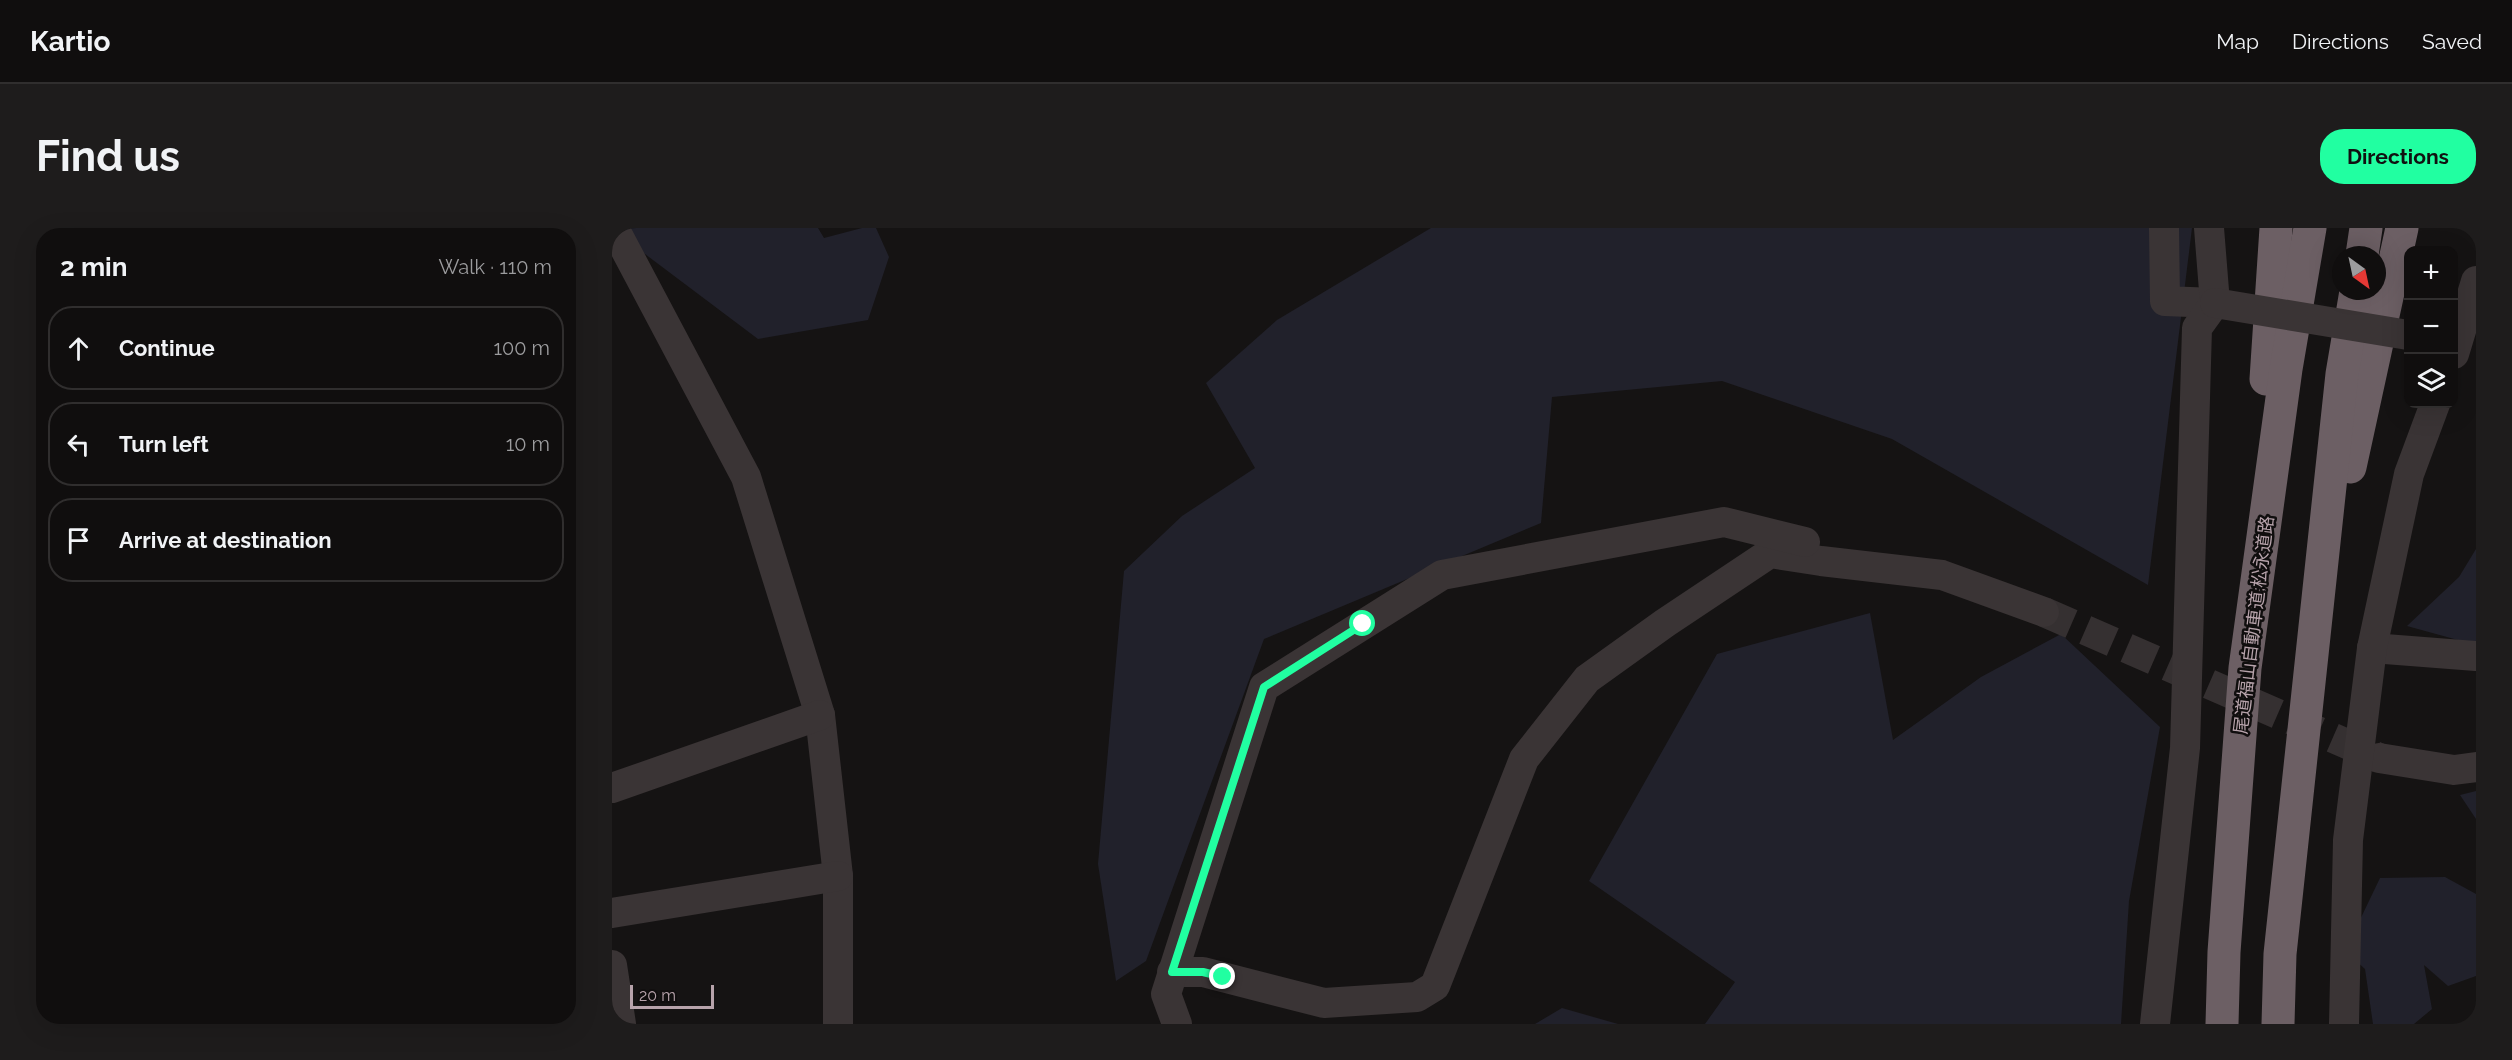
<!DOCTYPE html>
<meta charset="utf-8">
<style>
body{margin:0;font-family:Raleway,"Noto Sans JP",sans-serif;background:#1e1c1c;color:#f1f3f6}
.controls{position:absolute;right:18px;top:18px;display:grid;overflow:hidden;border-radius:12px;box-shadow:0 6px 24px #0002}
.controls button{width:54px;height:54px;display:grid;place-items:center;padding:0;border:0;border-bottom:2px solid #302e2e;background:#100e0e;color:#f1f3f6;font:30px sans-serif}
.compass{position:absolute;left:1720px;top:18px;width:54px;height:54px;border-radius:50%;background:#100e0e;box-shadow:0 6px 24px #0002;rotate:147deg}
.scale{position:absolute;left:18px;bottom:15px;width:84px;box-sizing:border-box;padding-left:6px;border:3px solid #b7a3ab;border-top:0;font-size:16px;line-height:21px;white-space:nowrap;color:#b7a3ab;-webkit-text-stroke:4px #100e0e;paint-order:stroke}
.stop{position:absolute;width:18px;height:18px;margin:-14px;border:4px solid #21ffa1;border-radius:50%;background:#fff}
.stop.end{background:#21ffa1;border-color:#fff;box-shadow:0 2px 6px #0008}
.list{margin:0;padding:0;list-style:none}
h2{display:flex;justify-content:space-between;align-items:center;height:78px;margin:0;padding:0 24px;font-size:26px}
h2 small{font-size:20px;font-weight:400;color:#9c9c9e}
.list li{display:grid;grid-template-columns:39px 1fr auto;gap:18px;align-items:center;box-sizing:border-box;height:84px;margin:0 12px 12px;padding:0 12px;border:2px solid #302e2e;border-radius:24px}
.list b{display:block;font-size:22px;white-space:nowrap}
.list em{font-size:20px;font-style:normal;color:#9c9c9e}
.icon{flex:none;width:33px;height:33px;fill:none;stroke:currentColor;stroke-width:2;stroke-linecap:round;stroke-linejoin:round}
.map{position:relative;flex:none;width:1864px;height:796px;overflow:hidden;border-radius:24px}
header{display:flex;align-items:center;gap:36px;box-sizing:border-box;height:84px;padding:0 30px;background:#100e0e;border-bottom:2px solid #302e2e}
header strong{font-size:28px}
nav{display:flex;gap:33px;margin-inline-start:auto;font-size:21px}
.intro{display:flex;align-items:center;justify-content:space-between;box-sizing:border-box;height:144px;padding:0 36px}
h1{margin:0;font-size:42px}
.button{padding:15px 27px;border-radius:24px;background:#21ffa1;color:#111;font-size:21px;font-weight:700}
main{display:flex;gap:36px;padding:0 36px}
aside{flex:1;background:#100e0e;border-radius:24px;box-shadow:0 6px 24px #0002}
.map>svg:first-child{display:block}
</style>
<header>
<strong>Kartio</strong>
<nav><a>Map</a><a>Directions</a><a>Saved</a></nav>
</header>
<div class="intro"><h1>Find us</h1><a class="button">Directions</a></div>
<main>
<aside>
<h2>2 min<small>Walk · 110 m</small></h2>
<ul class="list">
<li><svg class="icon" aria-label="ahead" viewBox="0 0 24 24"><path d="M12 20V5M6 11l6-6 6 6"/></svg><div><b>Continue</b></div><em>100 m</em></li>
<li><svg class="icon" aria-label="left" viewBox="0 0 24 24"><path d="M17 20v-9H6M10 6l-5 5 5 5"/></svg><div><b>Turn left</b></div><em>10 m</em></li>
<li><svg class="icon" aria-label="arrive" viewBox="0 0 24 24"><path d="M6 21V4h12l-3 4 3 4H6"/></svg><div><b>Arrive at destination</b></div></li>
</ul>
</aside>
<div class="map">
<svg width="1864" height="796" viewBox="0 0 1864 796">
<rect width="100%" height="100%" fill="#151313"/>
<!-- green -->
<g fill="#21212b">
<polygon points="12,0 206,0 212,10 250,0 264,0 277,29 256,92 146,111 21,17"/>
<polygon points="819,0 1580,0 1536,357 1280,211 1110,153 940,169 929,295 652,411 534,733 504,753 486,636 512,343 570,288 643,240 594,155 665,92"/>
<polygon points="1864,321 1864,417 1795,398 1847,349"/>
<polygon points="1258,385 1281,512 1369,449 1449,406 1548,499 1517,673 1509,796 1093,796 1123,754 977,653 1105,426"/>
<polygon points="1864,563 1864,591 1848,567"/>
<polygon points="1833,649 1864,666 1864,748 1836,758 1812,737 1820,781 1802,796 1761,796 1753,741 1733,723 1768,650"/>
<polygon points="950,780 1006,796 923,796"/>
</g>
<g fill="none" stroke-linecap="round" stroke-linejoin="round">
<!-- minor-tunnel -->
<polyline stroke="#353031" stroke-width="30" stroke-dasharray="30 15" stroke-linecap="butt" points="1432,384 1767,530"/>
<!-- minor -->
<g stroke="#3a3435" stroke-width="30">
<polyline points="2,0 134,249 208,487 226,648 226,796"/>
<polyline points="1552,0 1553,73 1603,75"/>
<polyline points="1842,126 1864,53"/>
<polyline points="1760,420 1864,428"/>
<polyline points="1767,530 1842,542 1864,539"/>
<polyline points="0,560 208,487"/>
<polyline points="0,685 226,648"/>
<polyline points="0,737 9,796"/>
<polyline points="560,744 591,744 712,775 805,769 823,758 912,531 975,451 1053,395 1158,325 1209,333 1330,347 1432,384"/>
<polyline points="565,796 554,766 652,459 830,347 1112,294 1193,314"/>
<polyline points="1543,796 1573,520 1585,100 1603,75 1597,0"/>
<polyline points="1732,796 1736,612 1760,420 1797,246 1823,176"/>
</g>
<!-- motorway -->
<g stroke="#6c5f64" stroke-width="33">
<polyline points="1750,27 1754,0"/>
<polyline points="1654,151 1664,0"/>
<polyline points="1738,239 1790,0"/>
<polyline points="1610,796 1612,724 1633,440 1674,141 1698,0"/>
<polyline points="1666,796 1668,726 1730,146 1744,63"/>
</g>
<!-- minor-bridge -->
<polyline stroke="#3a3435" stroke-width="30" points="1603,75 1796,107"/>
</g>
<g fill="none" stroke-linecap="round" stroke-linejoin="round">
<!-- route -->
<polyline stroke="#21ffa1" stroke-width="8" points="611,749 591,744 560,744 652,459 751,396"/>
</g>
<g text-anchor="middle" stroke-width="5" stroke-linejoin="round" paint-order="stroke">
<!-- street labels -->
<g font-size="18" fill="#b7a3ab" stroke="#100e0e">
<text transform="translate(1642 397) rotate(-83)" y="6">尾道福山自動車道;松永道路</text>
</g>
</g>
</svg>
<div class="controls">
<button>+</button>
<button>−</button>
<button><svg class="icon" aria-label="layers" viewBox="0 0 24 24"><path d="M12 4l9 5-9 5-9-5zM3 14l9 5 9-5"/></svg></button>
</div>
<svg class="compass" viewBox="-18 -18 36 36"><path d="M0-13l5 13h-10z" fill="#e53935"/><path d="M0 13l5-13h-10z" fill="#9c9c9e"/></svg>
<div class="scale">20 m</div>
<div class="stop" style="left:751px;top:396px"></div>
<div class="stop end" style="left:611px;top:749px"></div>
</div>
</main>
